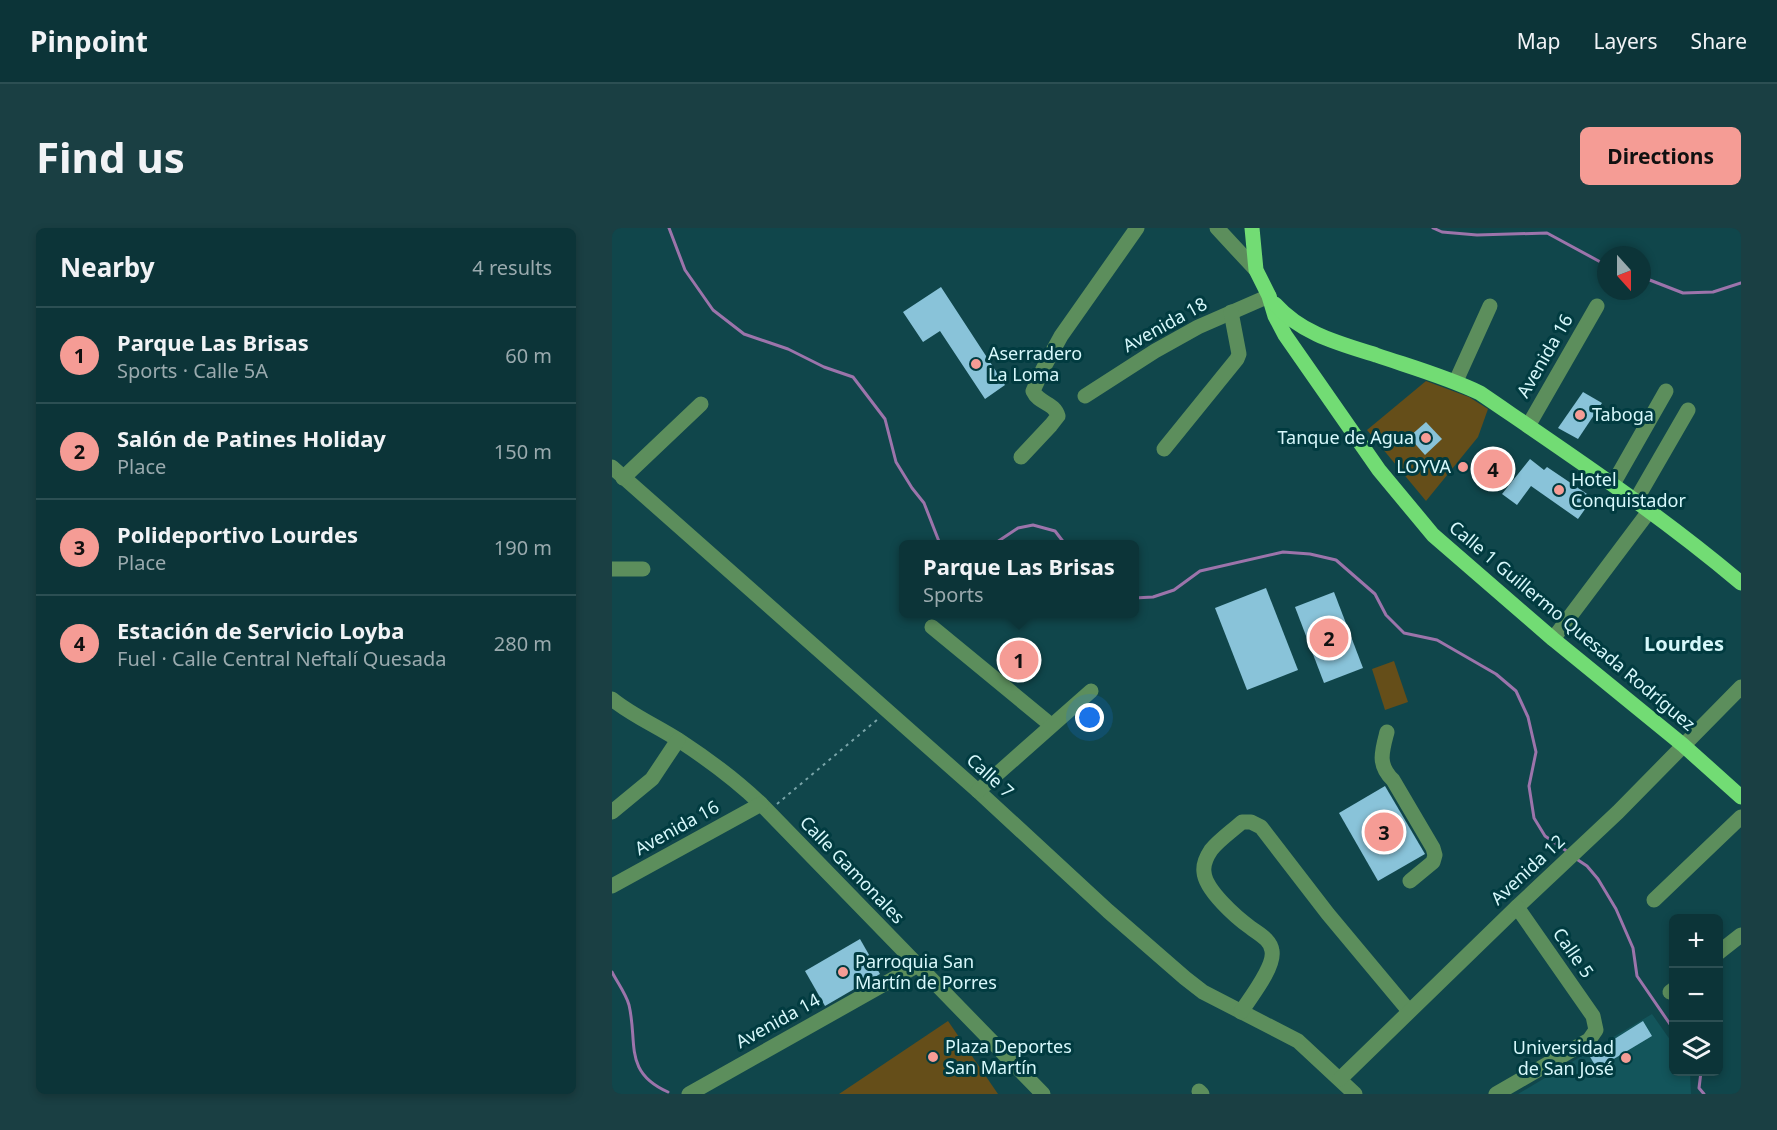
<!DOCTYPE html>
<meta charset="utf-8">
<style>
body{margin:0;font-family:"Noto Sans",sans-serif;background:#1a3f43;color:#f1f3f6}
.controls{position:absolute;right:18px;bottom:18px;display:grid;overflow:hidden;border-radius:9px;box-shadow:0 3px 9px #0003}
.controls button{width:54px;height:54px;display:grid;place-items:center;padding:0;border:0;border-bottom:2px solid #2c4f53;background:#0c3438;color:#f1f3f6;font:30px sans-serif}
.compass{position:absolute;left:985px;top:18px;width:54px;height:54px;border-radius:50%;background:#0c3438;box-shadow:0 3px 9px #0003;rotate:159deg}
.you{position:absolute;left:478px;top:490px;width:21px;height:21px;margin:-15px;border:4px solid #fff;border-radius:50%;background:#1a73e8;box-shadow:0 0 0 9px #1a73e833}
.badge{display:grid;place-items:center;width:39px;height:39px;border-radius:50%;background:#f59c95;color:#111;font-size:20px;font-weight:700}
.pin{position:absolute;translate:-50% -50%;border:3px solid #fff;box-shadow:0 2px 6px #0006}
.popup{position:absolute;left:287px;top:312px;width:240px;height:78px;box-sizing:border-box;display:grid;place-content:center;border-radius:9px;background:#0c3438;filter:drop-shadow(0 2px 4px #0005);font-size:20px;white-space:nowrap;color:#9aaaae}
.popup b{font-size:22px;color:#f1f3f6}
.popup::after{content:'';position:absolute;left:50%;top:100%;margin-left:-12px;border:12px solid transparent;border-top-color:#0c3438}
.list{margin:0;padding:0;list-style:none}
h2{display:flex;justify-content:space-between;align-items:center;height:78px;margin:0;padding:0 24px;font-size:26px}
h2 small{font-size:20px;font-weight:400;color:#9aaaae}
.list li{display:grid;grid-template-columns:39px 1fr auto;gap:18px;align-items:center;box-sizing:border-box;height:96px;padding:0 24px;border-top:2px solid #2c4f53}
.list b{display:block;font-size:22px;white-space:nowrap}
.list p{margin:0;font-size:20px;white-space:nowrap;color:#9aaaae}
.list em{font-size:20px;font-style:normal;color:#9aaaae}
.icon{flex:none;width:33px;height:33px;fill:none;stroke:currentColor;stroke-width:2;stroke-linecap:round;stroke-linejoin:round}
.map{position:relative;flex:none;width:1129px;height:866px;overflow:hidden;border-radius:9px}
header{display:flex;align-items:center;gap:36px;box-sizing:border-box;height:84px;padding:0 30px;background:#0c3438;border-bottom:2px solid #2c4f53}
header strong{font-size:28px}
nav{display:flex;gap:33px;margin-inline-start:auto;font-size:21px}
.intro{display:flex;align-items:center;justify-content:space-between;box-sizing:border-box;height:144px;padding:0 36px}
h1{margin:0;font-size:42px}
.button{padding:15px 27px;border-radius:9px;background:#f59c95;color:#111;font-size:21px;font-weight:700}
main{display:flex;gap:36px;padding:0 36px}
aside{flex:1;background:#0c3438;border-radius:9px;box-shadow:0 3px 9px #0003}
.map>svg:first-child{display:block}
</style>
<header>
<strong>Pinpoint</strong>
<nav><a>Map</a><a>Layers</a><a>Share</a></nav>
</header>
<div class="intro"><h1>Find us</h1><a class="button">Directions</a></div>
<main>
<aside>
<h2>Nearby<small>4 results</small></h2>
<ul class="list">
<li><span class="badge">1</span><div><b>Parque Las Brisas</b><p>Sports · Calle 5A</p></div><em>60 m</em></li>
<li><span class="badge">2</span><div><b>Salón de Patines Holiday</b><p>Place</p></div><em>150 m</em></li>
<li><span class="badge">3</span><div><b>Polideportivo Lourdes</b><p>Place</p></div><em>190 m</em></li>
<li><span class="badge">4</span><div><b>Estación de Servicio Loyba</b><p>Fuel · Calle Central Neftalí Quesada</p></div><em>280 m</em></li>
</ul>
</aside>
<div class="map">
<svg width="1129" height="866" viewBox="0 0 1129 866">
<rect width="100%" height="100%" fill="#10464b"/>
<!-- built -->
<polygon fill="#13555b" points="1040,786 1061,816 1062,844 1078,844 1079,866 906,866"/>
<!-- green -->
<g fill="#654e19">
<polygon points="814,153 857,169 876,181 866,209 814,273 755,202"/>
<polygon points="405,410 429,429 409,454 385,435"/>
<polygon points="782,433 796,474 773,482 760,441"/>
<polygon points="336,793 386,866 227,866"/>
</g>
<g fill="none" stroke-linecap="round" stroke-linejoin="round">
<!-- stream -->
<g stroke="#9c74ab" stroke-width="3">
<polyline points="57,0 73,42 101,82 132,106 176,121 212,139 241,149 273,191 284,234 300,260 312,275 328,316"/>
<polyline points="821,0 830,4 865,7 935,5 994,37"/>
<polyline points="1030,49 1071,65 1101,64 1129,55"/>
<polyline points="382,316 406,300 421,297 443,303 453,316"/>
<polyline points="522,370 541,369 562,362 588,343 671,324 698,326 724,332 763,366 774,387 792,405 825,412 884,446 904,463 916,489 924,524 917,558 922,590 933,608 956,624"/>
<polyline points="963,630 975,638 986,651 1004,681 1021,720 1025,748 1062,802"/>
<path d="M0,744C5,754 14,766 17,777C26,815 11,844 56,864"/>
<polyline points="1089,844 1087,860 1092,866"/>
</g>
</g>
<!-- building -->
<g fill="#89c3d9">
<polygon points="329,59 393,157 373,171 328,103 311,114 291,84"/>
<polygon points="971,164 990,175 966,211 946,200"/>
<polygon points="814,194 830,211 813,227 797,209"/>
<polygon points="918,231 932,242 935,239 981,270 966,291 919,258 905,277 890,266"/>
<polygon points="654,360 686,442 635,462 603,380"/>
<polygon points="722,364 751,440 712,455 683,379"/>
<polygon points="773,558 813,626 766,653 727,585"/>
<polygon points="248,711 268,746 213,778 193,743"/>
<polygon points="1031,793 1040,808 990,838 989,837 984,839 977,827"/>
</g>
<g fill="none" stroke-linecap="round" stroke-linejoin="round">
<!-- path -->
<polyline stroke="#79a4a8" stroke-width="2" stroke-dasharray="3 4.5" stroke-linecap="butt" points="165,576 266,491"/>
<!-- minor -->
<g stroke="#5c8e5c" stroke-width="15">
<polyline points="605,0 644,42"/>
<polyline points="844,153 878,78"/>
<polyline points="473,168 543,123 586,99 657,68"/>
<polyline points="916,198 985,78"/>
<polyline points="552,221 625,131 627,126 619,84"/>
<path d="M409,229L439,197L446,188C442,174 427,176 421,163L431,141L449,108L525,0"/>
<polyline points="0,239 366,563 496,683 573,750 591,764 686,813 743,866"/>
<polyline points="11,250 89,176"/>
<polyline points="1001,256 1054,163"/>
<polyline points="1024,272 1076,182"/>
<polyline points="0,341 31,341"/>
<polyline points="320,399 439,497"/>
<polyline points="941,411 1038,282"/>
<path d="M0,471C21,488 45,498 68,513C97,532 124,552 149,576L431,866"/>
<path d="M775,504C770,523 765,537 781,552L821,620L823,627L821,634L798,653"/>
<polyline points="366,563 479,463"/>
<polyline points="0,584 40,551 66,512"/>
<polyline points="0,658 149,576"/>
<polyline points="1042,672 1129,589"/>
<polyline points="1106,725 1129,707"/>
<polyline points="1058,764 1062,761"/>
<path d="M629,784C638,770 663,739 660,723C659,712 647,706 639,700C625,690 593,662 592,644C591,637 595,628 599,622C607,612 620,603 630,594H639L649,599L716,686L797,783"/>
<polyline points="728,851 905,679 1006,584 1129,459"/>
<polyline points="587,863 590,866"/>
<polyline points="77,866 306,737"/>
<polyline points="884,866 977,812 984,802 981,788 905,679"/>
</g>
<!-- major -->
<g stroke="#72dc74" stroke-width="15">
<polyline points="640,0 644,42 657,68 663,88 673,107 767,242 821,307 941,411 1071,517 1129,569"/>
<path d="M663,76C690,106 726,115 764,127C799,139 835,149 868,165C957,226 1046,285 1129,355"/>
</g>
</g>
<!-- markers -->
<g fill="#f59c95" stroke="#013b40" stroke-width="2">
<circle cx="364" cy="136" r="6"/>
<circle cx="968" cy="187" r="6"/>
<circle cx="814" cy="210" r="6"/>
<circle cx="851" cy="239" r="6"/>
<circle cx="947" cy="262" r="6"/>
<circle cx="231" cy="744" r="6"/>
<circle cx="321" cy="829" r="6"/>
<circle cx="1014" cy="830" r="6"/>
</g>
<g text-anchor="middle" stroke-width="6" stroke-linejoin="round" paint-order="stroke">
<!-- street labels -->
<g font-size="18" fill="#d7f8fb" stroke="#013b40">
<text transform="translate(553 97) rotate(-29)" y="6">Avenida 18</text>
<text transform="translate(933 128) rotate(-60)" y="6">Avenida 16</text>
<text transform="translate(960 398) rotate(40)" y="6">Calle 1 Guillermo Quesada Rodríguez</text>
<text transform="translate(378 548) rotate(42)" y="6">Calle 7</text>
<text transform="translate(65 600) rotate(-29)" y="6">Avenida 16</text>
<text transform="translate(240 642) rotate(46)" y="6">Calle Gamonales</text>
<text transform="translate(916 642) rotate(-43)" y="6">Avenida 12</text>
<text transform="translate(961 725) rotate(55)" y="6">Calle 5</text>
<text transform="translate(166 793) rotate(-29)" y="6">Avenida 14</text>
</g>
<!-- poi labels -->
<g font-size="18" fill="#d7f8fb" stroke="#013b40" text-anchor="start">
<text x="376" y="132">Aserradero<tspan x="376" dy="21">La Loma</tspan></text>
<text x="980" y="193">Taboga</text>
<text x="802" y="216" text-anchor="end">Tanque de Agua</text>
<text x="839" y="245" text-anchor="end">LOYVA</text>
<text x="959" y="258">Hotel<tspan x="959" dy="21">Conquistador</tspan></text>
<text x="243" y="740">Parroquia San<tspan x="243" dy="21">Martín de Porres</tspan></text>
<text x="333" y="825">Plaza Deportes<tspan x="333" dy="21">San Martín</tspan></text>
<text x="1002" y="826" text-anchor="end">Universidad<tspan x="1002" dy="21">de San José</tspan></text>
</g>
<!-- neighbourhood labels -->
<g font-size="20" font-weight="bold" fill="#d7f8fb" stroke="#013b40">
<text x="1072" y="423">Lourdes</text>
</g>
</g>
</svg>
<div class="controls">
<button>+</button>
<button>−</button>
<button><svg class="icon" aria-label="layers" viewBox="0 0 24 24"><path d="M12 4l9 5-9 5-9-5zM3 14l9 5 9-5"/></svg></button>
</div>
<svg class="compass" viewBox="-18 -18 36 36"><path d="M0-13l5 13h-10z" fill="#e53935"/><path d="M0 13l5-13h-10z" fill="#9aaaae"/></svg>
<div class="you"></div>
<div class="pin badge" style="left:407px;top:432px">1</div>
<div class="popup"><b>Parque Las Brisas</b>Sports</div>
<div class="pin badge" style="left:717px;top:410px">2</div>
<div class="pin badge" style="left:772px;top:604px">3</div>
<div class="pin badge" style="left:881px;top:241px">4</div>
</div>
</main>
